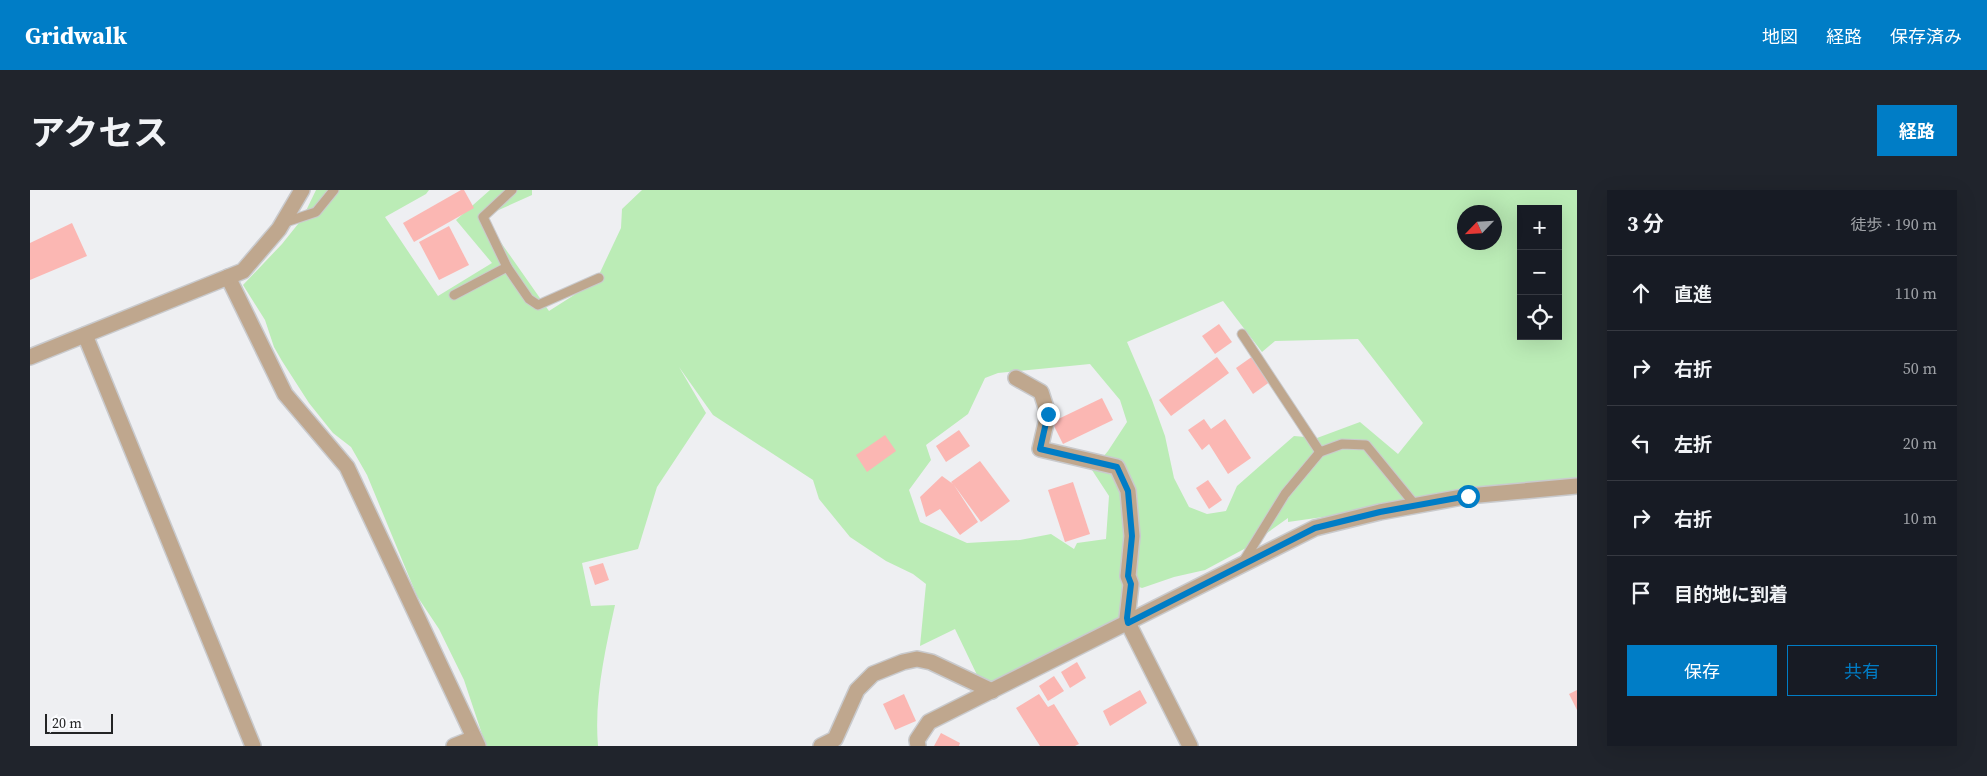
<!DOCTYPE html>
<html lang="ja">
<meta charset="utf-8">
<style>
body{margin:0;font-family:"Source Serif 4","Noto Sans JP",serif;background:#20242c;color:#f1f3f6}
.controls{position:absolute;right:15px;top:15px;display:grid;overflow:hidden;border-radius:0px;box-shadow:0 5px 20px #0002}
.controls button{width:45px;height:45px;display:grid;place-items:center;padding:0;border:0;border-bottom:1px solid #363941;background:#171b24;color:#f1f3f6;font:25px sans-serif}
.compass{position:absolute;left:1427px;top:15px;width:45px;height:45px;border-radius:50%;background:#171b24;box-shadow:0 5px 20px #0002;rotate:245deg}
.scale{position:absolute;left:15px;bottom:12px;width:68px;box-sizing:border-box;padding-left:5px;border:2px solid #232425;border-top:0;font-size:14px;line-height:18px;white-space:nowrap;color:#232425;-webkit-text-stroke:4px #fbfcff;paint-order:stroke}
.stop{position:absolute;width:15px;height:15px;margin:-11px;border:4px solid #007dc6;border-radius:50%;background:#fff}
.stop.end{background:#007dc6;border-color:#fff;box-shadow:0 1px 5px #0008}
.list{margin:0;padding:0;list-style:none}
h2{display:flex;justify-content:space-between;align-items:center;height:65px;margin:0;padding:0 20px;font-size:21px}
h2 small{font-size:16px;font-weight:400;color:#9ea1a6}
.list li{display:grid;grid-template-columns:32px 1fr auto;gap:15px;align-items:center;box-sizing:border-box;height:75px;padding:0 20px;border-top:1px solid #363941}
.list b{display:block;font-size:19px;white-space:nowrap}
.list em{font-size:16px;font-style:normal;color:#9ea1a6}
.actions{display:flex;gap:10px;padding:15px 20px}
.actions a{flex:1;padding:11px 0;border:1px solid #007dc6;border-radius:0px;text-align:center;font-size:18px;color:#007dc6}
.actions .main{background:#007dc6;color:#fff}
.icon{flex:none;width:28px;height:28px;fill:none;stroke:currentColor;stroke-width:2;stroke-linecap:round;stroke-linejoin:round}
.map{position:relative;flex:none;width:1547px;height:556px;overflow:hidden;border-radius:0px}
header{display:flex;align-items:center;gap:30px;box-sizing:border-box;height:70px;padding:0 25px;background:#007dc6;color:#fff}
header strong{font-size:24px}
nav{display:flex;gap:28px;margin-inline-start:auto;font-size:18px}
.intro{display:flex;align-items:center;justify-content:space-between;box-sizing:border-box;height:120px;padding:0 30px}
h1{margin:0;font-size:35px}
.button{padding:12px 22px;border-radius:0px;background:#007dc6;color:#fff;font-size:18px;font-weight:700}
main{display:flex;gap:30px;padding:0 30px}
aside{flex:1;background:#171b24;border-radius:0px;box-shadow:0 5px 20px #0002}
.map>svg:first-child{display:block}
</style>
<header>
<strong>Gridwalk</strong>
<nav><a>地図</a><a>経路</a><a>保存済み</a></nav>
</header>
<div class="intro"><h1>アクセス</h1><a class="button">経路</a></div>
<main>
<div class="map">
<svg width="1547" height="556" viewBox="0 0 1547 556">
<rect width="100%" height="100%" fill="#eeeff2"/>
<!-- green -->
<path fill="#bbecb6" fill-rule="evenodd" d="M286,0H399L396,4L355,27L408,106L462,73L426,30L460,0H502V5L453,27L519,121L566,91L591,38L592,19L612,0H1547V296L1516,295L1258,332V328L1216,358L1175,380L1144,387L1112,398L1101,394L1097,428L964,493L948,487L925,439L890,456L896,394L883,384L856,371L820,347L789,309L783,290L683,225L649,177L676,223L627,297L608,359L552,373L561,416L585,415C575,461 564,509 568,556H456L434,490L409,439L387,406L337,285L321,257L303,243L279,213L252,171L244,157L235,130L213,95L252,54L272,29ZM1491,19H1528V146H1491ZM1434,22H1464V52H1434ZM1193,111L1232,162L1245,151L1328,149L1393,233L1368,264L1330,232L1287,248L1264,246L1207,296L1196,321L1177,324L1159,317L1144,288L1135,246L1122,210L1097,152ZM1060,174L1090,210L1097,232L1078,261L1062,280L1079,306L1076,349L1047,353L1044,359L1021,344L990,350L937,353L890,332L879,300L901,270L896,255L938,224L955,188L968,183Z"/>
<!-- building -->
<g fill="#fbb7b3">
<polygon points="431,0 434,0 444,18 384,52 373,33"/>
<polygon points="42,33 57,66 0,90 0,53"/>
<polygon points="419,36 439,75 409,90 389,52"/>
<polygon points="1189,134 1202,152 1185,164 1172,146"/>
<polygon points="1223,166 1241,191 1223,204 1206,178"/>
<polygon points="1187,167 1199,183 1141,226 1129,210"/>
<polygon points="1072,208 1083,230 1033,254 1022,232"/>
<polygon points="1174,229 1181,239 1195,229 1221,268 1198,284 1179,254 1172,260 1158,240"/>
<polygon points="929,240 940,256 916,272 906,256"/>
<polygon points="855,245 866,261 837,282 826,265"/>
<polygon points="950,271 980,311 951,332 924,295 948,332 930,345 910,319 896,327 890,307 912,286 923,294 921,292"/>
<polygon points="1178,290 1192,310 1179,319 1166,298"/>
<polygon points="1043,292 1060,344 1035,352 1018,300"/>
<polygon points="573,373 579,390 565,395 559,377"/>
<polygon points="1047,472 1056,488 1040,498 1031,482"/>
<polygon points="1024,486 1034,501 1018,511 1009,496"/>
<polygon points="1110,500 1117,513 1080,536 1073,521"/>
<polygon points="1547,500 1547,520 1539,504"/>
<polygon points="874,504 886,531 865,540 853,514"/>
<polygon points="1009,504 1018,517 1024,514 1049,554 1045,556 1010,556 986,518"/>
<polygon points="911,543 930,553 929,556 904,556"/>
</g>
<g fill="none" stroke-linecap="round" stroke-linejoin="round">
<defs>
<g id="lane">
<polyline points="253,33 286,22 304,0"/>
<polyline points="477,77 499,109 508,115 569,88"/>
<polyline points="424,105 477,77 453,27 482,0"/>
<polyline points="1212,144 1290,262"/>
<polyline points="1213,372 1255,304 1290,262 1312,254 1336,255 1386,316"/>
</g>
<g id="street">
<polyline points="198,87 255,204 317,277 448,556"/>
<polyline points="55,145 223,556"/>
<polyline points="0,167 213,81 249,39 272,0"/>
<polyline points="986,188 1011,202 1018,224 1010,259 1087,277 1098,301 1102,346 1098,386 1101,394 1097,428 1098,433 1160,556"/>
<polyline points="424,556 444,548"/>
<polyline points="791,556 805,549 827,500 843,484 873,472 887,469 901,472 962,501"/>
<polyline points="888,556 887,550 899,532 1285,338 1350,322 1438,306 1547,296"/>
</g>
</defs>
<!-- lane casing -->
<use href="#lane" stroke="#c9cacd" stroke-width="11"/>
<!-- street casing -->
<use href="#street" stroke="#c9cacd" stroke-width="18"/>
<!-- lane -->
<use href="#lane" stroke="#bfa78e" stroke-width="9"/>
<!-- street -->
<use href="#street" stroke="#bfa78e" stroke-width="15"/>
</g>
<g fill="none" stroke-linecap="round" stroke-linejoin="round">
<!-- route -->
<polyline stroke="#007dc6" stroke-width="6" points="1018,224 1010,259 1087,277 1098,301 1102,346 1098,386 1101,394 1097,428 1098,433 1285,338 1350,322 1438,306"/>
</g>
</svg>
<div class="controls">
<button>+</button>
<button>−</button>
<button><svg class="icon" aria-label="locate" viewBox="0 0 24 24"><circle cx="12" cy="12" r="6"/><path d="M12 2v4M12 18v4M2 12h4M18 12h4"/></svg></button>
</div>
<svg class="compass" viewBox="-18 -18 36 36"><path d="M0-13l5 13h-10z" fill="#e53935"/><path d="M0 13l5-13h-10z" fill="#9ea1a6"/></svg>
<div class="scale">20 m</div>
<div class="stop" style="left:1438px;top:306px"></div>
<div class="stop end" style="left:1018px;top:224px"></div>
</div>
<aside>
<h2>3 分<small>徒歩 · 190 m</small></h2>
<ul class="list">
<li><svg class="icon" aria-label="ahead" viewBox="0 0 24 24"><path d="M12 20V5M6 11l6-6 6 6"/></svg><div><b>直進</b></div><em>110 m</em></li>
<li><svg class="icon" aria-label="right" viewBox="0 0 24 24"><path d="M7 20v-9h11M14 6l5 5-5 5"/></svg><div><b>右折</b></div><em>50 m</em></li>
<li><svg class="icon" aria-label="left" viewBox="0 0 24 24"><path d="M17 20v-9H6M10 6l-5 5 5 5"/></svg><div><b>左折</b></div><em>20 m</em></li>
<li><svg class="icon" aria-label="right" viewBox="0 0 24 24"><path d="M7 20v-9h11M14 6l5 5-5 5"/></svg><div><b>右折</b></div><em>10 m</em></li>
<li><svg class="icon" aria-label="arrive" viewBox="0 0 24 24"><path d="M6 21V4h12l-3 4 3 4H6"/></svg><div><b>目的地に到着</b></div></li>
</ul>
<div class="actions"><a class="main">保存</a><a>共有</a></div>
</aside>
</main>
